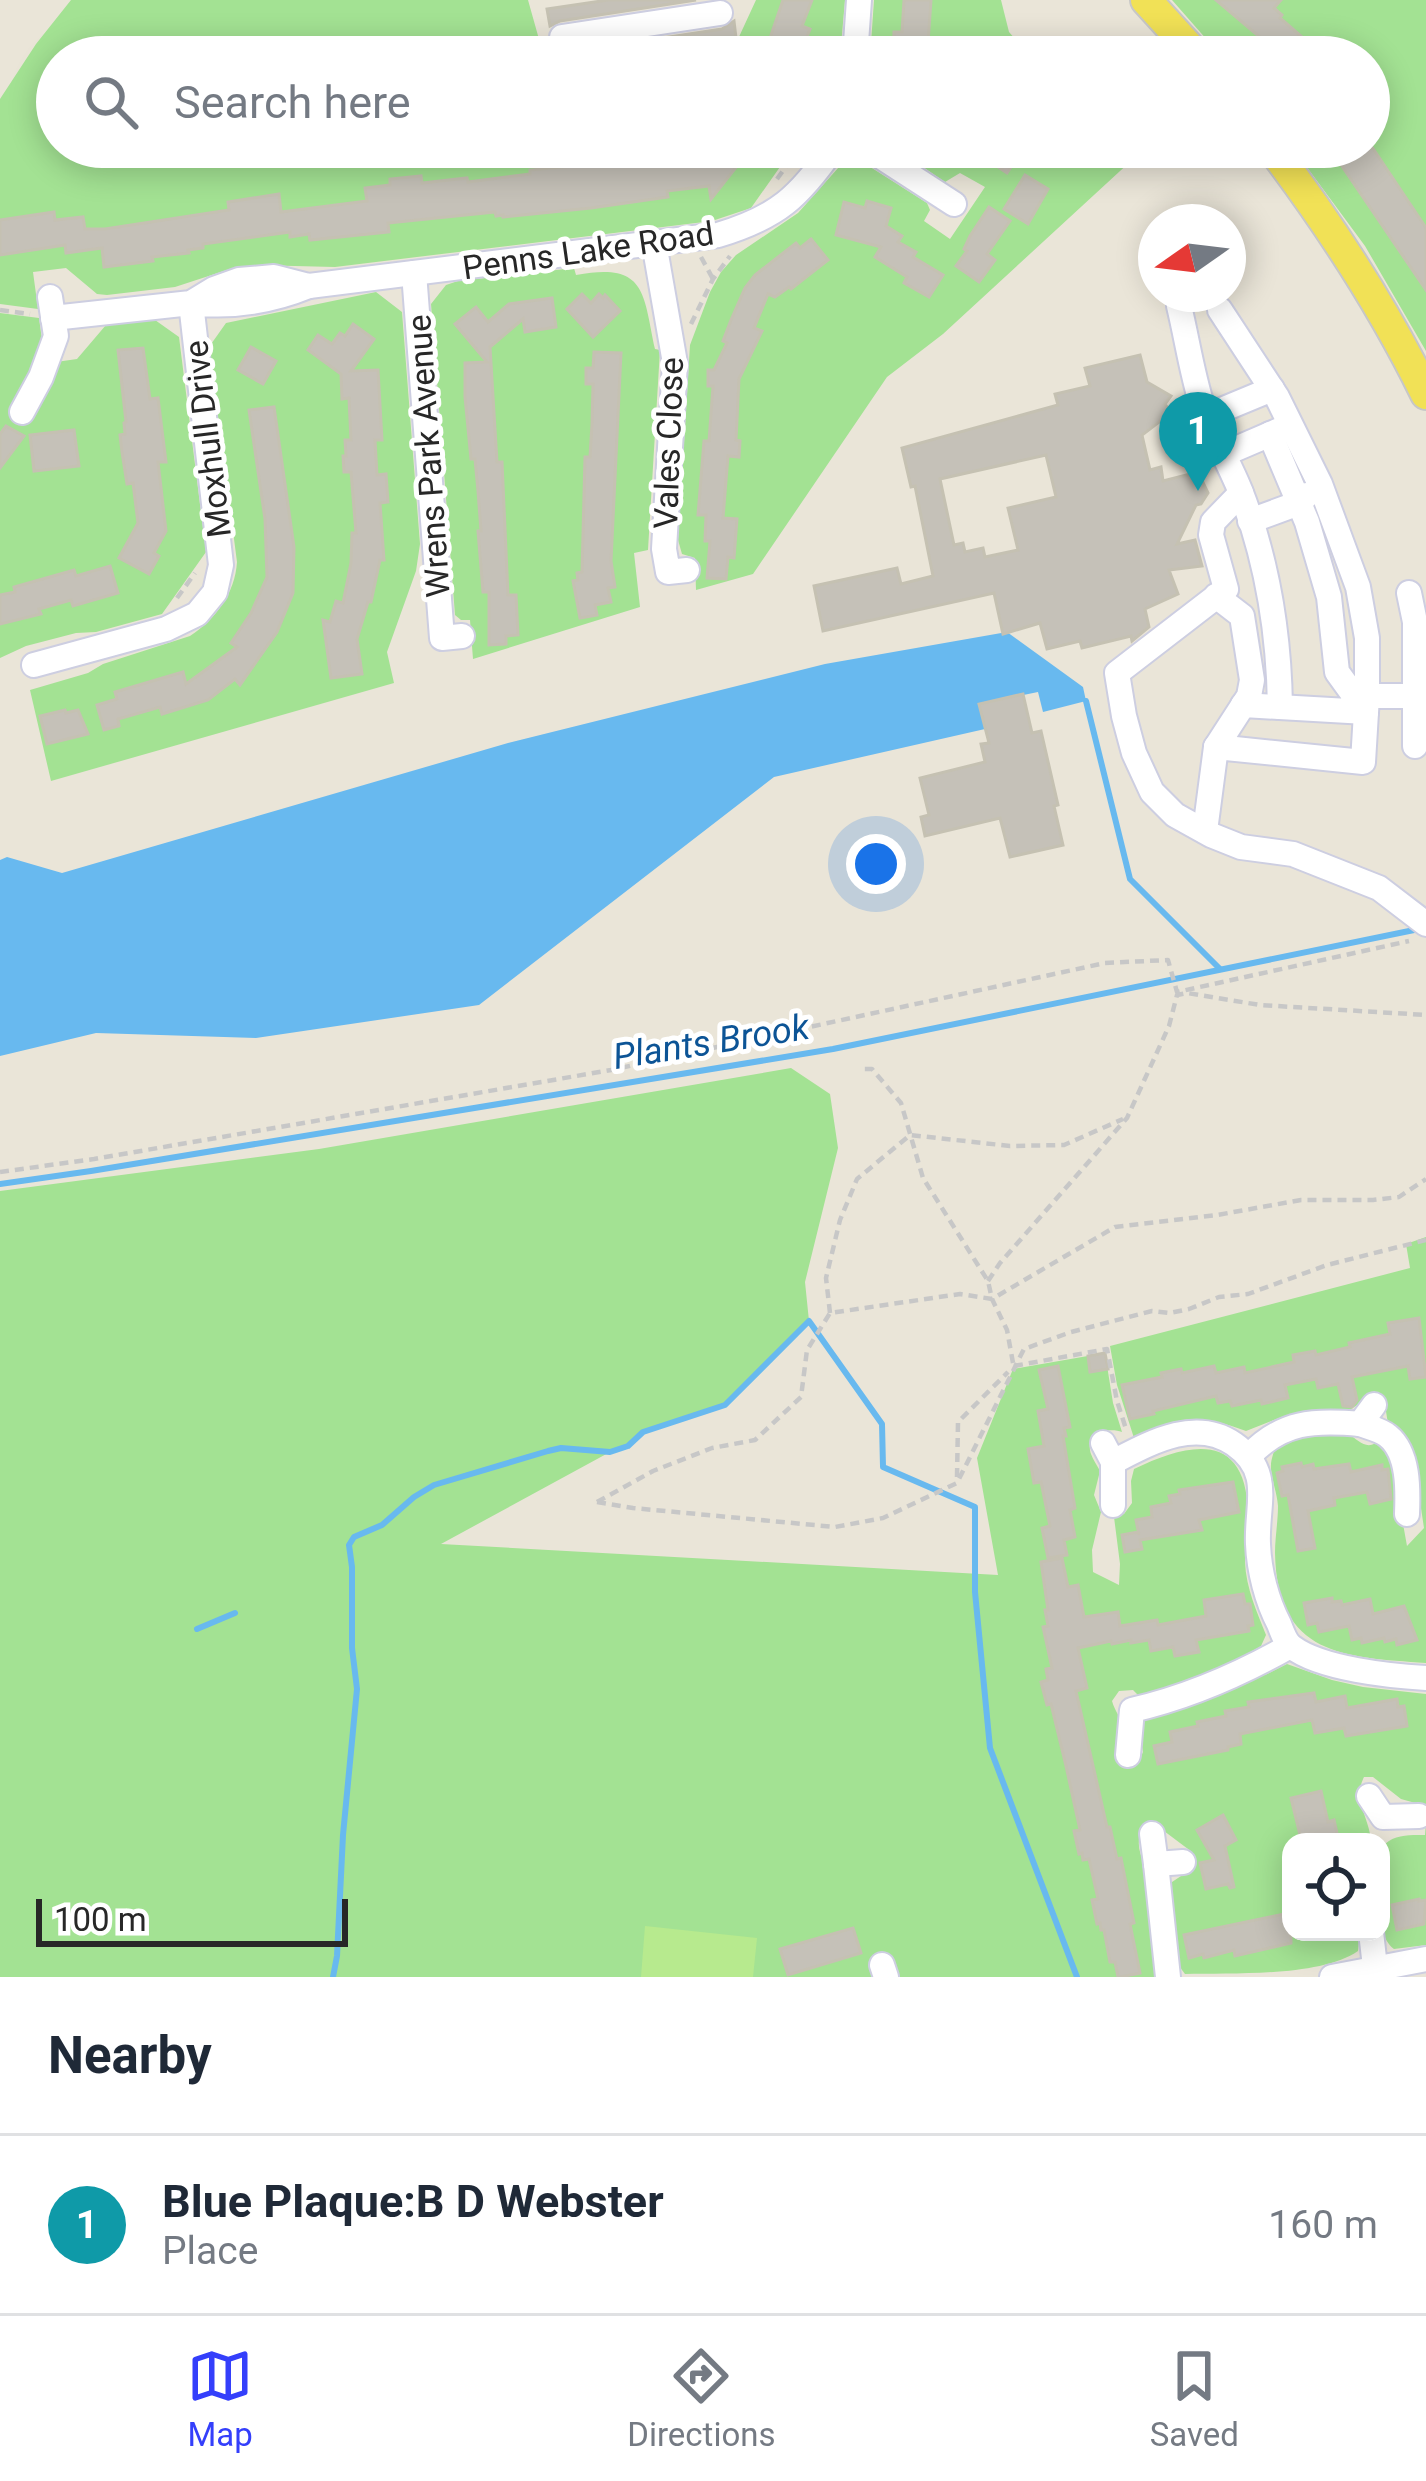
<!DOCTYPE html>
<style>
body{margin:0;font-family:Roboto,sans-serif;background:#f2f2f3;color:#1f2937}
.controls{position:absolute;right:36px;bottom:36px;display:grid;overflow:hidden;border-radius:24px;box-shadow:0 6px 30px #0003}
.controls button{width:108px;height:108px;display:grid;place-items:center;padding:0;border:0;border-bottom:3px solid #e0e1e3;background:#fff;color:#1f2937;font:60px sans-serif}
.compass{position:absolute;left:1138px;top:204px;width:108px;height:108px;border-radius:50%;background:#fff;box-shadow:0 6px 30px #0003;rotate:256deg}
.scale{position:absolute;left:36px;bottom:30px;width:312px;box-sizing:border-box;padding-left:12px;border:6px solid #272727;border-top:0;font-size:33px;line-height:42px;white-space:nowrap;color:#272727;-webkit-text-stroke:9px #fff;paint-order:stroke}
.you{position:absolute;left:876px;top:864px;width:42px;height:42px;margin:-30px;border:9px solid #fff;border-radius:50%;background:#1a73e8;box-shadow:0 0 0 18px #1a73e833}
.badge{display:grid;place-items:center;width:78px;height:78px;border-radius:50%;background:#343ffb;color:#fff;font-size:39px;font-weight:700}
.pin{position:absolute;translate:-50% -99px;filter:drop-shadow(0 3px 6px #0008)}
.pin::after{content:'';position:absolute;top:63px;width:42px;height:36px;background:inherit;clip-path:polygon(0 0,100% 0,50% 100%)}
.list{margin:0;padding:0;list-style:none}
h2{display:flex;justify-content:space-between;align-items:center;height:156px;margin:0;padding:0 48px;font-size:51px}
h2 small{font-size:39px;font-weight:400;color:#747a83}
.list li{display:grid;grid-template-columns:78px 1fr auto;gap:36px;align-items:center;box-sizing:border-box;height:180px;padding:0 48px;border-top:3px solid #e0e1e3}
.list b{display:block;font-size:45px;white-space:nowrap}
.list p{margin:0;font-size:39px;white-space:nowrap;color:#747a83}
.list em{font-size:39px;font-style:normal;color:#747a83}
.icon{flex:none;width:66px;height:66px;fill:none;stroke:currentColor;stroke-width:2;stroke-linecap:round;stroke-linejoin:round}
.map{position:relative;flex:none;width:1426px;height:1977px;overflow:hidden}
.search{position:absolute;background:#fff;box-shadow:0 6px 30px #0003;left:36px;right:36px;top:36px;height:132px;display:flex;align-items:center;gap:30px;box-sizing:border-box;padding:0 42px;border-radius:66px;color:#747a83;font-size:45px}
.sheet{height:336px;background:#fff}
nav{display:flex;justify-content:space-around;align-items:center;box-sizing:border-box;height:168px;border-top:3px solid #e0e1e3;background:#fff;font-size:33px;color:#747a83}
nav a{display:grid;justify-items:center;gap:6px}
nav .on{color:#343ffb}
.map>svg:first-child{display:block}
</style>
<div class="map">
<svg width="1426" height="1977" viewBox="0 0 1426 1977">
<rect width="100%" height="100%" fill="#eae5d8"/>
<!-- green -->
<g fill="#a3e293">
<polygon points="71,0 528,0 544,57 57,57 57,147 794,147 751,208 712,221 335,267 253,265 227,270 175,287 107,295 97,294 66,268 33,272 38,309 0,304 0,99 36,44"/>
<polygon points="756,0 845,0 840,57 624,57 738,39"/>
<polygon points="874,0 1001,0 1009,32 1031,57 870,57"/>
<polygon points="1172,0 1426,0 1426,351 1365,246 1292,147 1369,147 1369,57 1222,57"/>
<polygon points="894,147 1119,147 1132,160 943,334 887,377 753,574 696,590 695,558 682,554 678,540 690,345 710,292 721,272 736,255 798,213 839,167 864,163 927,203 930,210 924,221 950,239 985,187 960,173 945,182"/>
<path d="M574,268L576,275C646,262 643,292 655,349L660,350L648,550L634,553L640,607L473,659L470,620H461L455,615L431,304L446,285L458,281Z"/>
<path d="M376,292L402,312L420,544L416,571L387,652L394,683L51,781L30,690L88,673L103,664L190,636C216,619 235,593 237,562L209,347L226,323Z"/>
<polygon points="0,313 39,318 44,355 56,362 77,359 106,325 155,320 179,337 206,552 162,614 96,632 76,633 26,646 0,658"/>
<path d="M791,1068L830,1094L838,1148L805,1282L809,1321L725,1405L643,1432L628,1446L610,1452L441,1544L998,1575L977,1458L1013,1369L1105,1353L1113,1403L1122,1432C1108,1427 1084,1433 1091,1454C1093,1460 1097,1465 1100,1471L1094,1495L1101,1512L1092,1550L1093,1572L1119,1585L1120,1564L1114,1517L1124,1514L1132,1503L1131,1481L1134,1469C1190,1442 1247,1430 1248,1515C1248,1531 1245,1547 1245,1562C1246,1588 1257,1612 1266,1635L1261,1646L1251,1652V1659L1142,1699L1133,1690L1119,1691L1112,1701C1115,1712 1124,1721 1122,1733C1121,1743 1115,1747 1116,1757L1130,1767L1139,1761L1143,1752C1141,1736 1132,1732 1146,1717L1256,1674L1265,1675L1287,1664L1332,1680L1363,1687L1426,1694V1806L1401,1799L1373,1777H1364C1352,1801 1370,1818 1371,1842H1291V1932H1365V1938L1359,1940L1358,1951C1321,1977 1232,1973 1185,1974L1179,1966L1169,1884L1187,1872L1194,1859L1188,1849L1160,1828L1142,1830C1132,1850 1148,1865 1152,1886C1157,1910 1156,1952 1155,1977H0V1191L319,1149Z"/>
<path d="M1426,1237V1663C1344,1657 1277,1656 1275,1553C1275,1537 1278,1522 1278,1506C1277,1493 1272,1481 1271,1469C1270,1459 1275,1452 1276,1442L1292,1436L1347,1433C1360,1441 1368,1453 1381,1438L1395,1458L1400,1507L1407,1546L1424,1528L1418,1488L1400,1431L1388,1424L1385,1405L1368,1398L1345,1413C1315,1410 1308,1406 1281,1423L1279,1418L1246,1431C1198,1414 1180,1415 1134,1438L1117,1385L1110,1346L1410,1268L1406,1244Z"/>
<path d="M1426,1823V1945L1394,1949C1371,1932 1382,1870 1385,1844C1396,1834 1411,1835 1425,1835Z"/>
</g>
<!-- pitch -->
<polygon fill="#b7ea8e" points="645,1926 757,1938 753,1977 641,1977"/>
<!-- water -->
<polygon fill="#68b9ef" points="1007,632 1083,687 1086,701 1043,712 1038,692 980,704 985,729 774,777 479,1005 256,1038 96,1033 0,1056 0,860 7,857 62,873 508,743 825,664"/>
<g fill="none" stroke-linecap="round" stroke-linejoin="round">
<!-- stream -->
<g stroke="#68b9ef" stroke-width="6">
<polyline points="1086,701 1130,879 1220,969"/>
<polyline points="0,1184 91,1171 833,1049 1419,929"/>
<polyline points="197,1629 235,1613"/>
<polyline points="333,1977 337,1956 343,1835 357,1689 352,1648 352,1567 349,1545 354,1537 382,1525 414,1497 434,1485 548,1451 561,1448 610,1452 628,1446 643,1432 725,1405 809,1321 882,1424 883,1467 975,1507 975,1592 990,1748 1077,1977"/>
</g>
</g>
<!-- building -->
<g fill="#c5c1b8" stroke="#c5c1b2" stroke-width="3" fill-rule="evenodd">
<polygon points="608,0 696,0 560,21 550,26 547,9"/>
<polygon points="783,0 812,0 802,26 810,29 799,57 767,57 770,52 766,50"/>
<polygon points="904,0 931,0 927,57 893,57 894,32 902,32"/>
<polygon points="1216,0 1281,0 1274,8 1282,15 1280,18 1310,44 1299,57 1274,57 1264,49 1268,44"/>
<polygon points="734,21 736,38 611,57 555,57 554,51 564,53 722,29"/>
<polygon points="968,147 1024,147 1007,173"/>
<polygon points="1329,147 1372,147 1426,228 1426,290"/>
<polygon points="677,156 678,164 745,156 711,199 709,186 667,191 668,197 591,208 503,217 503,215 496,216 495,212 388,223 389,232 310,240 309,234 290,237 290,232 203,244 203,248 188,250 189,253 152,257 153,261 104,267 102,248 66,253 65,245 0,255 0,220 54,212 55,220 83,217 85,229 105,229 229,210 228,202 279,194 281,212 367,201 365,188 390,185 390,179 421,176 422,183 467,178 468,182 530,174 530,170"/>
<polygon points="1025,175 1048,189 1028,224 1004,209"/>
<polygon points="867,201 891,208 886,226 902,236 898,242 916,252 913,257 943,275 929,297 904,283 907,277 875,257 881,247 836,235 844,202 865,208"/>
<polygon points="989,207 1010,221 987,254 995,260 979,282 956,266 967,251 964,249 970,236"/>
<polygon points="811,239 828,260 791,289 789,287 775,297 768,294 754,328 762,331 739,379 736,440 740,441 739,457 728,456 723,518 737,519 734,558 728,557 726,579 707,578 710,541 705,541 706,515 698,515 704,441 709,441 713,386 708,386 708,370 714,370 727,343 723,341 731,320 745,288 755,275 796,243 800,248"/>
<polygon points="582,294 591,303 599,294 603,298 605,295 620,311 593,337 567,309"/>
<polygon points="552,298 556,327 525,332 523,319 490,347 497,462 502,462 508,595 516,595 518,635 506,636 506,644 489,645 489,592 483,592 478,531 481,531 478,491 475,459 471,459 465,397 465,363 487,362 455,324 476,307 488,322 509,304"/>
<polygon points="353,324 374,339 351,371 378,370 382,440 375,440 377,475 386,474 388,502 380,503 384,560 380,560 371,602 368,602 357,639 362,674 331,678 323,620 330,622 336,601 343,603 351,563 352,533 356,533 351,472 344,472 343,456 346,456 345,440 351,440 349,398 342,399 341,374 308,350 318,335 332,344 340,333 345,336"/>
<polygon points="251,347 276,361 263,384 238,370"/>
<polygon points="143,348 150,399 158,398 166,462 158,462 166,531 154,553 159,556 149,574 119,558 138,523 133,483 127,484 122,452 120,435 125,434 124,423 126,422 118,350"/>
<polygon points="594,352 621,353 611,561 615,587 608,588 611,602 595,605 597,615 580,618 573,581 578,580 577,573 582,572 585,457 590,457 592,424 593,384 586,384 586,368 593,368"/>
<path d="M1140,355L1147,382L1171,396L1165,404L1171,413L1142,435L1150,470L1161,467L1163,481L1198,472L1208,493L1201,504L1196,505L1177,544L1195,540L1202,566L1169,570L1178,594L1145,609L1149,627L1132,641L1131,636L1082,648L1080,641L1047,649L1040,623L1003,634L994,593L823,631L814,586L897,568L901,584L933,576L915,486L911,487L902,448L1058,405L1055,394L1090,386L1085,368ZM1046,455L1056,497L1008,508L1018,550L985,557L983,548L965,552L963,543L954,545L940,479Z"/>
<polygon points="274,407 294,547 293,593 277,632 240,685 235,679 208,700 162,714 160,707 118,719 119,726 104,730 97,705 117,699 115,692 183,672 186,684 237,647 231,643 251,613 267,577 265,519 249,410"/>
<polygon points="6,426 24,436 0,468 0,434"/>
<polygon points="74,430 79,466 34,471 30,435"/>
<polygon points="110,566 118,593 73,606 71,600 39,609 41,614 0,624 0,595 15,592 14,587 74,570 76,576"/>
<polygon points="1023,694 1032,733 1041,731 1058,805 1054,806 1063,845 1010,857 1000,818 925,836 921,817 929,815 920,778 985,762 981,744 989,743 979,704"/>
<polygon points="65,710 66,713 78,710 88,734 47,744 40,716"/>
<polygon points="1419,1318 1426,1377 1410,1379 1408,1366 1352,1377 1357,1400 1352,1407 1343,1406 1338,1384 1318,1388 1316,1379 1285,1385 1288,1398 1262,1404 1261,1400 1232,1406 1230,1401 1218,1403 1216,1396 1153,1411 1154,1414 1130,1419 1122,1385 1162,1377 1161,1373 1181,1369 1182,1373 1214,1366 1216,1373 1244,1367 1245,1373 1294,1362 1293,1355 1315,1351 1316,1355 1350,1347 1349,1343 1390,1334 1388,1323"/>
<polygon points="1105,1353 1108,1369 1090,1372 1088,1356"/>
<polygon points="1058,1366 1070,1427 1064,1428 1066,1436 1063,1436 1075,1508 1070,1510 1075,1537 1064,1540 1067,1555 1048,1558 1042,1528 1050,1526 1041,1482 1034,1483 1028,1449 1044,1446 1038,1411 1048,1409 1039,1370"/>
<polygon points="1301,1463 1302,1467 1313,1464 1314,1469 1349,1464 1351,1472 1382,1465 1382,1470 1388,1469 1391,1499 1370,1504 1367,1492 1334,1498 1335,1505 1308,1511 1315,1548 1298,1551 1288,1495 1282,1496 1277,1473 1283,1471 1282,1467"/>
<polygon points="1233,1482 1239,1512 1199,1520 1202,1530 1140,1540 1142,1549 1125,1552 1122,1535 1138,1532 1139,1535 1136,1520 1152,1517 1151,1507 1171,1503 1169,1496 1180,1494 1179,1490"/>
<polygon points="1062,1558 1068,1587 1078,1585 1084,1617 1118,1612 1120,1626 1157,1620 1158,1625 1206,1616 1204,1600 1243,1594 1245,1604 1250,1604 1253,1625 1248,1626 1249,1631 1196,1640 1199,1652 1175,1656 1173,1647 1151,1651 1149,1640 1131,1643 1131,1640 1112,1644 1111,1641 1078,1648 1087,1688 1076,1691 1107,1827 1110,1827 1117,1859 1121,1858 1134,1923 1130,1924 1140,1973 1121,1977 1118,1977 1115,1962 1110,1962 1104,1930 1101,1930 1100,1923 1097,1924 1092,1900 1098,1899 1089,1859 1083,1860 1082,1853 1079,1854 1074,1831 1080,1830 1066,1766 1051,1704 1047,1705 1041,1682 1048,1680 1046,1669 1052,1668 1043,1627 1048,1626 1045,1610 1048,1610 1041,1562"/>
<polygon points="1332,1598 1332,1602 1341,1601 1342,1605 1370,1599 1373,1614 1404,1606 1417,1640 1397,1645 1396,1639 1385,1642 1384,1638 1362,1643 1361,1638 1352,1640 1349,1626 1319,1632 1317,1623 1308,1625 1304,1603"/>
<polygon points="1314,1693 1316,1702 1345,1696 1347,1708 1397,1699 1398,1707 1404,1706 1407,1726 1346,1736 1344,1728 1315,1733 1312,1720 1240,1734 1241,1744 1228,1747 1228,1750 1158,1764 1154,1746 1172,1742 1170,1732 1198,1726 1197,1722 1226,1716 1225,1711 1249,1707 1248,1702"/>
<polygon points="1321,1791 1328,1822 1334,1820 1339,1842 1308,1842 1307,1837 1301,1839 1291,1798"/>
<polygon points="1223,1815 1236,1840 1225,1846 1234,1887 1230,1888 1228,1884 1206,1889 1200,1863 1214,1860 1197,1830"/>
<polygon points="1419,1899 1419,1901 1426,1900 1424,1924 1397,1930 1392,1905"/>
<polygon points="1284,1914 1287,1926 1291,1925 1291,1943 1235,1956 1234,1950 1204,1958 1203,1954 1189,1958 1184,1935"/>
<polygon points="853,1928 861,1953 788,1975 780,1949"/>
</g>
<g fill="none" stroke-linecap="round" stroke-linejoin="round">
<defs>
<g id="minor">
<polyline points="562,37 720,13"/>
<polyline points="855,57 859,0"/>
<polyline points="866,147 954,204"/>
<polyline points="654,243 675,363 664,549 668,572 687,570"/>
<polyline points="414,273 442,638 462,636"/>
<path d="M1179,306C1187,339 1192,374 1202,405C1212,434 1228,461 1240,490C1267,559 1279,633 1280,707"/>
<path d="M53,318L191,303L214,289L239,280L274,277L309,286L718,235C778,217 799,197 834,147"/>
<polyline points="22,412 41,377 56,336 50,297"/>
<polyline points="1207,416 1272,389"/>
<polyline points="1224,454 1282,429"/>
<polyline points="1241,493 1213,522 1211,535 1226,589 1117,673 1124,716 1134,753 1152,792 1175,815 1211,835 1241,847 1293,854 1379,888 1426,924"/>
<polyline points="1250,521 1299,503 1307,495"/>
<polyline points="1409,593 1415,622 1415,746"/>
<path d="M34,665L166,629L197,614L215,592L221,565L191,303C233,308 270,302 309,286"/>
<polyline points="1367,696 1417,696"/>
<polyline points="1243,705 1366,712 1337,672 1329,597 1307,522 1270,434"/>
<polyline points="1216,747 1249,696 1252,680 1242,616 1216,596"/>
<polyline points="1205,831 1216,747 1363,762 1367,696 1367,638 1358,587 1320,484 1277,397 1220,310"/>
<path d="M1360,1424C1368,1427 1381,1430 1388,1436C1409,1453 1408,1490 1407,1514"/>
<polyline points="1103,1443 1113,1462 1113,1505"/>
<path d="M1249,1456C1282,1421 1314,1420 1360,1424L1374,1405"/>
<path d="M1113,1462C1150,1443 1195,1417 1234,1444C1274,1472 1256,1505 1258,1544C1259,1571 1267,1601 1279,1624C1282,1632 1286,1643 1292,1647C1321,1669 1391,1676 1426,1678"/>
<path d="M1128,1755L1132,1710C1189,1697 1239,1675 1290,1646"/>
<polyline points="1369,1796 1383,1817 1419,1816"/>
<polyline points="1152,1834 1156,1864 1183,1862"/>
<polyline points="1156,1864 1168,1977"/>
<polyline points="1371,1932 1375,1967"/>
<polyline points="882,1965 886,1977"/>
<polyline points="1332,1977 1426,1959"/>
</g>
<g id="major">
<polyline points="1146,0 1198,57"/>
<path d="M1271,147C1330,225 1383,306 1426,394"/>
</g>
</defs>
<!-- minor casing -->
<use href="#minor" stroke="#cdcee1" stroke-width="28"/>
<!-- major casing -->
<use href="#major" stroke="#c7c7c7" stroke-width="34"/>
<!-- path -->
<g stroke="#c7c7c7" stroke-width="4.5" stroke-dasharray="9 6" stroke-linecap="butt">
<polyline points="777,179 800,147"/>
<polyline points="701,257 713,279"/>
<polyline points="0,310 30,314"/>
<polyline points="691,324 713,279 730,256"/>
<polyline points="177,598 195,573"/>
<polyline points="0,1172 94,1159 611,1070 1105,963 1168,960 1177,992 1409,941"/>
<polyline points="988,1281 1000,1263 1127,1118 1169,1026 1177,995 1187,993 1260,1005 1426,1015"/>
<polyline points="830,1313 826,1278 840,1220 857,1179 910,1135 1010,1146 1064,1145 1123,1119"/>
<polyline points="1013,1363 1007,1330 992,1299 1115,1227 1217,1215 1301,1200 1373,1200 1399,1197 1426,1179"/>
<polyline points="1014,1366 1107,1349 1117,1401 1127,1432"/>
<polyline points="957,1477 958,1422 1008,1372"/>
<polyline points="597,1502 633,1508 835,1527 883,1518 957,1483 1024,1349 1071,1332 1152,1311 1170,1313 1189,1309 1219,1297 1248,1294 1327,1265 1426,1240"/>
<polyline points="597,1502 653,1471 712,1448 755,1440 801,1397 807,1350 830,1313 960,1294 992,1299 988,1281 923,1178 901,1103 872,1069 860,1069"/>
</g>
<!-- minor -->
<use href="#minor" stroke="#fff" stroke-width="24"/>
<!-- major -->
<use href="#major" stroke="#f1e156" stroke-width="30"/>
</g>
<g text-anchor="middle" stroke-width="10" stroke-linejoin="round" paint-order="stroke">
<!-- street labels -->
<g font-size="33" fill="#272727" stroke="#fff">
<text transform="translate(588 250) rotate(-8)" y="12">Penns Lake Road</text>
<text transform="translate(207 439) rotate(-97)" y="12">Moxhull Drive</text>
<text transform="translate(668 443) rotate(-88)" y="12">Vales Close</text>
<text transform="translate(428 456) rotate(-94)" y="12">Wrens Park Avenue</text>
</g>
<!-- water labels -->
<g font-size="36" font-style="italic" fill="#0c5496" stroke="#fff">
<text transform="translate(711 1041) rotate(-9)" y="13">Plants Brook</text>
</g>
</g>
</svg>
<div class="controls">
<button><svg class="icon" aria-label="locate" viewBox="0 0 24 24"><circle cx="12" cy="12" r="6"/><path d="M12 2v4M12 18v4M2 12h4M18 12h4"/></svg></button>
</div>
<svg class="compass" viewBox="-18 -18 36 36"><path d="M0-13l5 13h-10z" fill="#e53935"/><path d="M0 13l5-13h-10z" fill="#747a83"/></svg>
<div class="scale">100 m</div>
<div class="you"></div>
<div class="pin badge" style="left:1198px;top:491px;background:#0f9aa8">1</div>
<div class="search"><svg class="icon" aria-label="search" viewBox="0 0 24 24"><circle cx="10" cy="10" r="6"/><path d="M15 15l6 6"/></svg>Search here</div>
</div>
<section class="sheet">
<h2>Nearby<small></small></h2>
<ul class="list">
<li><span class="badge" style="background:#0f9aa8">1</span><div><b>Blue Plaque:B D Webster</b><p>Place</p></div><em>160 m</em></li>
</ul>
</section>
<nav>
<a class="on"><svg class="icon" aria-label="map" viewBox="0 0 24 24"><path d="M3 6l6-2 6 2 6-2v14l-6 2-6-2-6 2zM9 4v14M15 6v14"/></svg>Map</a>
<a><svg class="icon" aria-label="directions" viewBox="0 0 24 24"><path d="M12 3l9 9-9 9-9-9zM9 14v-3h6M13 9l2 2-2 2"/></svg>Directions</a>
<a><svg class="icon" aria-label="saved" viewBox="0 0 24 24"><path d="M7 4h10v16l-5-4-5 4z"/></svg>Saved</a>
</nav>
